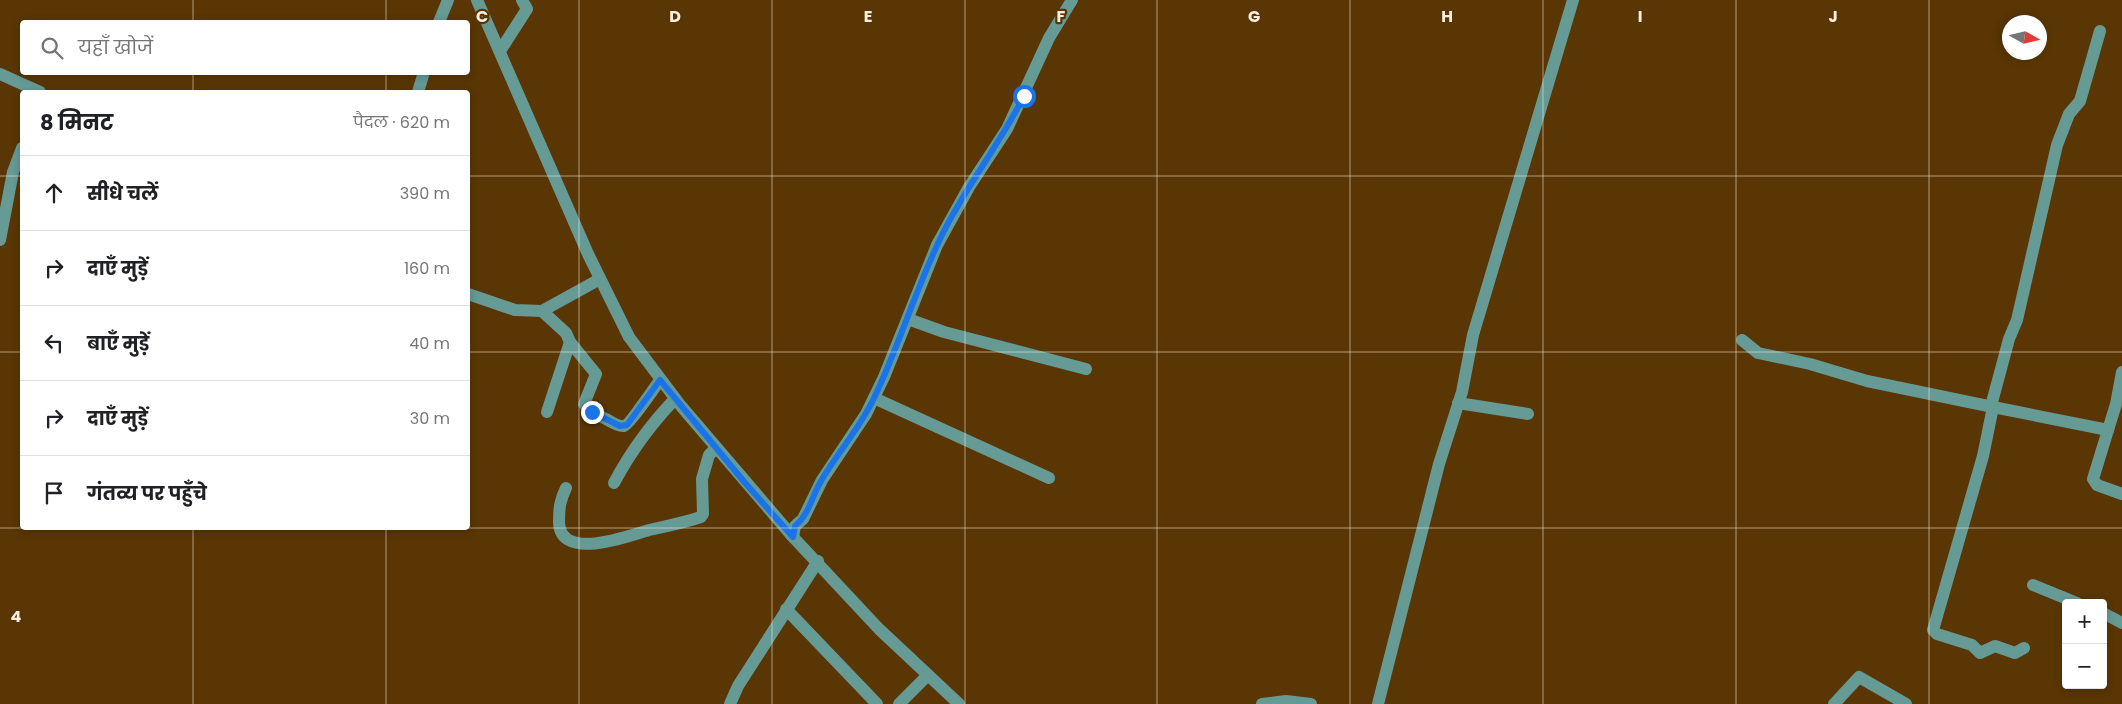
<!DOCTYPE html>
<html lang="hi">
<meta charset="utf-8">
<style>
body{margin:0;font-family:Poppins,"Noto Sans Devanagari",sans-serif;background:#f6f6f6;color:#202124}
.controls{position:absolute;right:15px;bottom:15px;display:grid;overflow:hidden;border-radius:5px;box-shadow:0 2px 8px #0003}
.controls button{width:45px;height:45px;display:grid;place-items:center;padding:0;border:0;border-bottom:1px solid #e0e0e0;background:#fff;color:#202124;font:25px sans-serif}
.compass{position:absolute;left:2002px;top:15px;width:45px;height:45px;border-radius:50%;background:#fff;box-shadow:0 2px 8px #0003;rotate:98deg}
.stop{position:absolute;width:15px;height:15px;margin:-11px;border:4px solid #1a73e8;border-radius:50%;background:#fff}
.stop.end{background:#1a73e8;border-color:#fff;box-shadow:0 1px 5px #0008}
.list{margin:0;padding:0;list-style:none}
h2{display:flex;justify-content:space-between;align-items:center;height:65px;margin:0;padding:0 20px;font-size:21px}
h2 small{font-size:16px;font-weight:400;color:#757577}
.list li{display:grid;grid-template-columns:32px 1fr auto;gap:15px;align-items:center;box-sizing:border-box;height:75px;padding:0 20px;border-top:1px solid #e0e0e0}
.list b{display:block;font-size:19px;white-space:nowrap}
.list em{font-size:16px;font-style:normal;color:#757577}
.icon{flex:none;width:28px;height:28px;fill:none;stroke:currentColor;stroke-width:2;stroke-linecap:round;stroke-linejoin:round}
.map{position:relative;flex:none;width:2122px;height:704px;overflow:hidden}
.search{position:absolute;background:#fff;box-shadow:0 2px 8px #0003;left:20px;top:20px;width:450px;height:55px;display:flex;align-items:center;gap:12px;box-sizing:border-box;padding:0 18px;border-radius:5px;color:#757577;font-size:19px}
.panel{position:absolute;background:#fff;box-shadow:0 2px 8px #0003;left:20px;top:90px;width:450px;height:440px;border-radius:5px}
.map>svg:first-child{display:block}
</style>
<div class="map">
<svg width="2122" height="704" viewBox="0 0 2122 704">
<rect width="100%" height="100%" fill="#593604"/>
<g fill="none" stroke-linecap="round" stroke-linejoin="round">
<!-- minor -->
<g stroke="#659a95" stroke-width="12">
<polyline points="477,0 588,254 629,337 681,406 793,537 879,629 959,704"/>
<polyline points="439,22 448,0"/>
<polyline points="500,51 527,9 522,0"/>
<polyline points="0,74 40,92"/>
<polyline points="418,92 424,72"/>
<polyline points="0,240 13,172 22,148"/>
<polyline points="468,294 515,310 542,311 600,279"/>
<polyline points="542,311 566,333 570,342 547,412"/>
<polyline points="908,319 944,332 1086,369"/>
<polyline points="1742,340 1758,353 1810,364 1867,381 1993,407"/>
<path d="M570,342L596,374L584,404C590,412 598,415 606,419C611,422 619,427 624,426C629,425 655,387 660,380"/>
<polyline points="2122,372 2116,404 2093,479 2097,485 2122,494"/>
<polyline points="874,398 1049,478"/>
<polyline points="1458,403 1528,414"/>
<polyline points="1991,406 2009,339 2017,320 2057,145 2069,114 2080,101 2100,31"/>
<path d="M614,483C631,451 650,425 675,399"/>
<path d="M566,488C560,500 559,508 559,522C560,562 628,536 649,530C667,526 683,523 701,517L703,514L702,479L709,455L716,448"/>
<polyline points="793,537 795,526 803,519 822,480 866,414 884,377 937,245 969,187 1007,129 1049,38 1072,0"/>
<polyline points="2033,585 2077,603"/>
<polyline points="786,609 877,704"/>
<polyline points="2103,613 2122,623"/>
<polyline points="2024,648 2015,653 1995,646 1980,653 1972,645 1937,634 1933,630 1983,456 1993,407 2108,430"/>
<polyline points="730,704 738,686 818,561"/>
<polyline points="899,704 928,675"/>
<polyline points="1262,704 1286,701 1311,704"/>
<polyline points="1378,704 1439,464 1462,392 1473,335 1573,0"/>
<polyline points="1834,704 1859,677 1906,704"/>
</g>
</g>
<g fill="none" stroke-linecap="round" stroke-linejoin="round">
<!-- route -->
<path stroke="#1a73e8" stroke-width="6" d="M592,412L620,426L627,425L660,380L746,484L793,537L795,526C809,515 812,496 821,481C838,452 860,428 874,398C900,344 916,287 943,233C966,186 1000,144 1024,96"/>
</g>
<!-- grid -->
<path fill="none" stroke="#fcefe1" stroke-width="1" stroke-opacity="0.55" d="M193,0V22M386,0V22M579,0V704M772,0V704M965,0V704M1157,0V704M1350,0V704M1543,0V704M1736,0V704M1929,0V704M193,72V92M386,72V92M0,176H22M468,176H2122M0,352H22M468,352H2122M0,528H2122M193,528V704M386,528V704"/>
<g font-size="16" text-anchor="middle" font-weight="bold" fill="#fcefe1" stroke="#593604" stroke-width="4.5" stroke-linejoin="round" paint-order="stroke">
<text x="482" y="22">C</text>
<text x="675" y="22">D</text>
<text x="868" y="22">E</text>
<text x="1061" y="22">F</text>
<text x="1254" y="22">G</text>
<text x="1447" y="22">H</text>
<text x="1640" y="22">I</text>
<text x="1833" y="22">J</text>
<text x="16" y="622">4</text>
</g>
</svg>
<div class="controls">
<button>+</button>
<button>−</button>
</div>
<svg class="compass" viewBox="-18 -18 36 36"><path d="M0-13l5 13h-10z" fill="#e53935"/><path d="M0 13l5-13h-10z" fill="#757577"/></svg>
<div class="stop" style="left:1024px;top:96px"></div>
<div class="stop end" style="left:592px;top:412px"></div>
<div class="search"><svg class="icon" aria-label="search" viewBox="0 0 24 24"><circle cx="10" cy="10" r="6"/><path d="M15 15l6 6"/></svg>यहाँ खोजें</div>
<section class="panel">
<h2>8 मिनट<small>पैदल · 620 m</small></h2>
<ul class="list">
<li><svg class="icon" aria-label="ahead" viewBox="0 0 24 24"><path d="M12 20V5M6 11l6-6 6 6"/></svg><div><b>सीधे चलें</b></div><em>390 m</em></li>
<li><svg class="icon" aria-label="right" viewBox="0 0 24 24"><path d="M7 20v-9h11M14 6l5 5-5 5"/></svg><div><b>दाएँ मुड़ें</b></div><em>160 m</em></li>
<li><svg class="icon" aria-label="left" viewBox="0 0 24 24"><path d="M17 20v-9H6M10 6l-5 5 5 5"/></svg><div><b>बाएँ मुड़ें</b></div><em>40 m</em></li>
<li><svg class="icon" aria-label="right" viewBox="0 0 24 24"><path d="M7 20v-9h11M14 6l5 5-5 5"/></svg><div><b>दाएँ मुड़ें</b></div><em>30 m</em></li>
<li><svg class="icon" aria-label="arrive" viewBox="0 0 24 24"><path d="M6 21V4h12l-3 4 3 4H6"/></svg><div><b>गंतव्य पर पहुँचे</b></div></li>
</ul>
</section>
</div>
